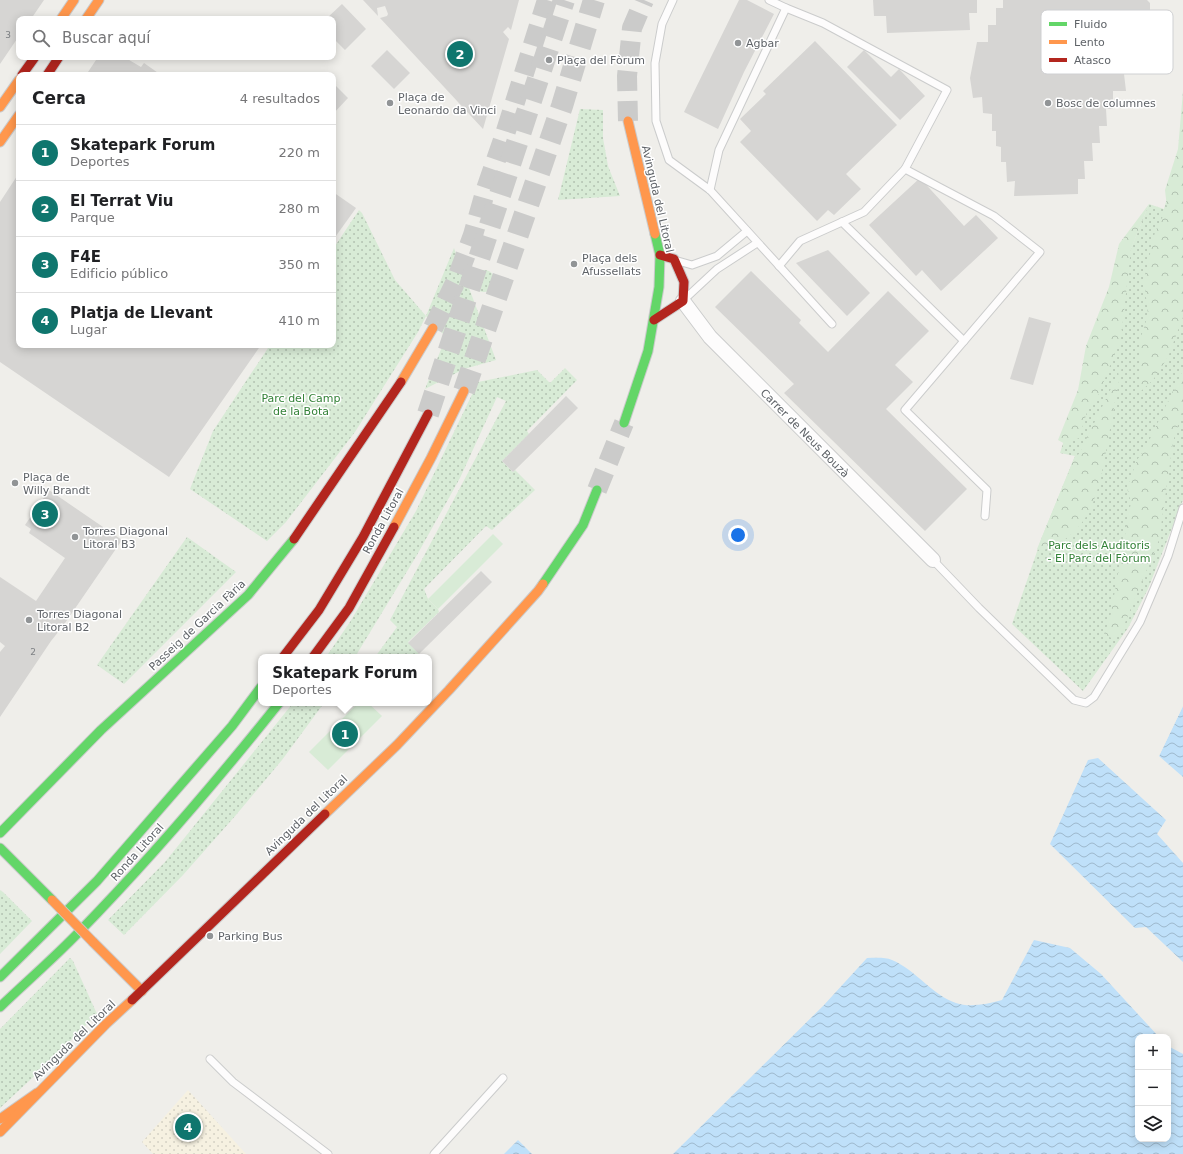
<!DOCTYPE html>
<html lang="es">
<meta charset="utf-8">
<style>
body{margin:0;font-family:"DejaVu Sans",sans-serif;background:#f2f2f2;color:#202124}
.controls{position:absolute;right:12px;bottom:12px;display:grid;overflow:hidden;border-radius:8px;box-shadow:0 2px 10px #0003}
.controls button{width:36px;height:36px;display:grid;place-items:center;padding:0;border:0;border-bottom:1px solid #e0e0e0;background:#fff;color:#202124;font:20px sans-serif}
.you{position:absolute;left:738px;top:535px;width:14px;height:14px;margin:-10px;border:3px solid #fff;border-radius:50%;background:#1a73e8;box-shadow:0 0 0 6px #1a73e833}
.badge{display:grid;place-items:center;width:26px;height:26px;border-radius:50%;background:#0f766e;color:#fff;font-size:13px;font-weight:700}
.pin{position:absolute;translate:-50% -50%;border:2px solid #fff;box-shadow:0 1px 4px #0006}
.popup{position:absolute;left:258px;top:654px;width:174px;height:52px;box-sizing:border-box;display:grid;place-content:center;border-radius:8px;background:#fff;filter:drop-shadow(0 1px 3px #0005);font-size:13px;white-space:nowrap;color:#757577}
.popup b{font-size:15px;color:#202124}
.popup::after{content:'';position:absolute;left:50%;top:100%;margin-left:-8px;border:8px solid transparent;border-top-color:#fff}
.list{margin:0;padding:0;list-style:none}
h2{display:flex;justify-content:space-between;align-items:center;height:52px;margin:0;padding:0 16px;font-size:17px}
h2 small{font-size:13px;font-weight:400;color:#757577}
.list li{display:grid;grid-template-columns:26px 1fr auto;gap:12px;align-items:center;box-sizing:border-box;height:56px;padding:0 16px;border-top:1px solid #e0e0e0}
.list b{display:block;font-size:15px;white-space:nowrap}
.list p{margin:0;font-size:13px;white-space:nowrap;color:#757577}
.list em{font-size:13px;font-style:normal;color:#757577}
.icon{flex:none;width:22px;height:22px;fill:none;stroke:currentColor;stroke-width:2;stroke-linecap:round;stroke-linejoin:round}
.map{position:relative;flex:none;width:1183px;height:1154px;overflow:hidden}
.search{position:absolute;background:#fff;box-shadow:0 2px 10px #0003;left:16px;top:16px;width:320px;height:44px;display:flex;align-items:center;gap:10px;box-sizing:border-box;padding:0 14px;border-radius:8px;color:#757577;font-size:15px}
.panel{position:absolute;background:#fff;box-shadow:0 2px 10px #0003;left:16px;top:72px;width:320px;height:276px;border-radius:8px}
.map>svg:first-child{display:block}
</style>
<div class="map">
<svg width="1183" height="1154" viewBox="0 0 1183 1154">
<defs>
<pattern id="green-dots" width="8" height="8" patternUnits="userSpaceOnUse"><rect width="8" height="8" fill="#d8ebd6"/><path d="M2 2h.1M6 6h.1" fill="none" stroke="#b2c2b1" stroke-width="1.8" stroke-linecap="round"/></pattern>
<pattern id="forest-crowns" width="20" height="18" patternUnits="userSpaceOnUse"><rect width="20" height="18" fill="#d8ebd6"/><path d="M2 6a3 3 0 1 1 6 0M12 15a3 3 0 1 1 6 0" fill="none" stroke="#b2c2b1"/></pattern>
<pattern id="sand-dots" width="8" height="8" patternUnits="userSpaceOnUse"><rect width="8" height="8" fill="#f6f1e1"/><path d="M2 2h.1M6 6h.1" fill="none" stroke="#d5d1c4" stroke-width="1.8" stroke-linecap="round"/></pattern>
<pattern id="water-waves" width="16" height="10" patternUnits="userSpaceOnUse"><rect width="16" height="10" fill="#bfe0f9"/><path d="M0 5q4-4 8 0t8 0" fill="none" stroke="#9eb9cd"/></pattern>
</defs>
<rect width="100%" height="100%" fill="#efeeea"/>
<!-- green -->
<g fill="url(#green-dots)">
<polygon points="580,109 603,110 603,138 608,166 620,196 558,200"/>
<polygon points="1183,139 1183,500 1148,589 1128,628 1083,691 1012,624 1042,537 1075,456 1060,453 1100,325 1149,204 1164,209"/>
<polygon points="359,210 362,213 395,280 426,316 454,248 496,360 464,369 425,389 446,337 426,316 418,332 355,432 286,522 267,541 190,489 213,431 270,345 333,345 333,249"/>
<circle cx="484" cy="281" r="11"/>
<polygon points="565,368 577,380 527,431 529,434 502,461 513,472 515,470 535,490 492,530 486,526 424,589 428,599 438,609 439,612 408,642 419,654 416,657 375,657 397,627 390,620 506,401 497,397 460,478 417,555 355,657 326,657 350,622 416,511 478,382 537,370 550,383"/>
<polygon points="187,537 236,572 124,684 97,665"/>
<polygon points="293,703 324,703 282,760 236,815 183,875 124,935 108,920 165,862"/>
<polygon points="0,890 3,892 32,921 0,954"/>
<polygon points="70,958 73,961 97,1014 43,1068 0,1108 0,1029"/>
</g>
<!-- forest -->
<g fill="url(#forest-crowns)">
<polygon points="1183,91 1183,317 1168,357 1153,380 1140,392 1140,340 1148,315 1144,280 1155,232 1167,208 1165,190 1178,149"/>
<polygon points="1149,204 1131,249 1121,338 1098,396 1087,412 1079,438 1065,444 1058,440 1078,390 1086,346 1109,287 1119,244"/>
<path d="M1122,366C1117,391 1112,416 1108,441C1099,488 1094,534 1041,551L1037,549L1075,456L1079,454Z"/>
<polygon points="1183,370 1183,408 1173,442 1159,540 1122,630 1115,640 1104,634 1110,618 1131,502 1127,488 1137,460 1146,447"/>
</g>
<!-- sand -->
<polygon fill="url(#sand-dots)" points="188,1090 246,1154 153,1154 142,1142"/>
<!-- pitch -->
<g fill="#d8ebd6">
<polygon points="493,534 503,544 438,609 428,599"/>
<polygon points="358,703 368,703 382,716 328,770 309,752"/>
</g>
<!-- water -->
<g fill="url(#water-waves)">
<polygon points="1183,706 1183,777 1159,756"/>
<polygon points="1098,758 1166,820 1157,834 1183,863 1183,962 1146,927 1135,928 1050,844 1088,760"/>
<path d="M1034,940L1070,948L1101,974L1159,1037H1138V1139H1168V1046L1183,1054V1154H673L823,1006L867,958C875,958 885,957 892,960C916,970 932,995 956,1003C970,1008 987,1004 1002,1000Z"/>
<polygon points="518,1140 532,1154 504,1154"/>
</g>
<!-- pier -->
<polygon fill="#efeeea" points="1183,704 1183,706 1159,756 1157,755 1181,705"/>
<!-- building -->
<g fill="#d6d5d3">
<polygon points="0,0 44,0 31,19 19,19 19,36 0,64"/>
<polygon points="363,0 519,0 511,30 508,27 503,32 509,39 483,129 380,18 387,16 388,14 385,6 377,8 378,16"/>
<polygon points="739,0 747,0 774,14 744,72 718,129 684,112"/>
<polygon points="873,0 977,0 977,13 969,13 970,30 887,33 886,16 874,16"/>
<polygon points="1003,0 1147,0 1150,3 1150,21 1147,39 1140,40 1140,56 1132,56 1132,74 1124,74 1126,91 1113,91 1113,109 1106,109 1107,126 1099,126 1100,143 1092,143 1093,161 1084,161 1085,179 1078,179 1078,194 1014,196 1015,181 1007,182 1006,162 1001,162 1001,147 996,146 996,131 992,131 992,114 983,113 982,97 973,98 970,78 977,42 988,42 988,25 996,25 996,8 1003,8"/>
<polygon points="342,4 366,29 345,50 333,38 333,19 326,19"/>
<polygon points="815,41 897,125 846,174 861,189 834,215 828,210 817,221 740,142 751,131 740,119 766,94 763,91"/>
<polygon points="387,50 410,73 394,89 371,66"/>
<polygon points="864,50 891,77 899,69 925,96 900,120 847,67"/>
<polygon points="98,57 124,57 141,67 144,63 161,75 86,75"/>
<polygon points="333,83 348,98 333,114"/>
<polygon points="19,173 19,345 261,345 169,477 0,362 0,202"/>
<polygon points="920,178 964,226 976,215 998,238 941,291 922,270 916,276 869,225"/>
<polygon points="333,192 356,208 333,240"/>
<polygon points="828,250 870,293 847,316 796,263"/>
<polygon points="751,271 801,320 799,323 828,352 888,291 929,331 895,365 913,382 886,409 967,489 925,531 784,393 794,384 715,307"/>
<polygon points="1029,317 1051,323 1033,385 1010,379"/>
<polygon points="566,396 578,408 513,472 502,461"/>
<polygon points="49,490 122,540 63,626 51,641 0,717 0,652 5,646 0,642 0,577 36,601 65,558 29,533 31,529 25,525"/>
<polygon points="481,571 492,582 419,654 408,643"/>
</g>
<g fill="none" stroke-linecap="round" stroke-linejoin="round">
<!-- secondary-tunnel -->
<g stroke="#cbcbca" stroke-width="20" stroke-dasharray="20 10" stroke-linecap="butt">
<polyline points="628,121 627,76 632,28 644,0"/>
<polyline points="433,328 456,281 473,235 486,189 505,134 547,0"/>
<polyline points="597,490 624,423"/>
</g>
<!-- highway-tunnel -->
<g stroke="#cbcbca" stroke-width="22" stroke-dasharray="22 11" stroke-linecap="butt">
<polyline points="464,391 562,106 594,0"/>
<polyline points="428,414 564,0"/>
</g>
<defs>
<g id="lane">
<polyline points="673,0 662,24 655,63 656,121 669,160 710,190 832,324"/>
<polyline points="905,169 994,216 1040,252 905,410 987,490 985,516"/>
<polyline points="710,190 719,150 786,8 769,0"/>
<polyline points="842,222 964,341"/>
<polyline points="678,261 692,265 717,256 747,231"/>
<polyline points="779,266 800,241 864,212 905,169 947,90 823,23 786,8"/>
<polyline points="688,296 717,269 757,243"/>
<polyline points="933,560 979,608 1074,700 1086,703 1094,697 1140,622 1168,556 1183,508"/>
<polyline points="210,1059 233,1082 328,1154"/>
<polyline points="434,1154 503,1078"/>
</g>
<polyline id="street" points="683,301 710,337 933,560"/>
<g id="fast">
<polyline points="624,423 648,351 659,287 660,255 655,234"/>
<polyline points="543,584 583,525 597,490"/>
<polyline points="0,833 101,730 248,595 294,539"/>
<polyline points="0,848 52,900"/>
<polyline points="0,977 97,881 232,726 261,687"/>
<path d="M0,1007C26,982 54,958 79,932C150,859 216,782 279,703"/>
</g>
<g id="slow">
<polyline points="61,19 74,0"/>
<polyline points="86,19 99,0"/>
<polyline points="0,107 19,80"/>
<polyline points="628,121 655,234"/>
<polyline points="0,142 19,115"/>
<polyline points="401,382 433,328"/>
<polyline points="394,527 431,458 464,391"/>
<polyline points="325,814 397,745 449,690 538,591 543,584"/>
<polyline points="93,942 142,991"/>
<polyline points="0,1119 37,1093"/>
<polyline points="0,1132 106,1024 132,1000"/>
</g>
<g id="jam">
<polyline points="22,75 35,57"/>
<polyline points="47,75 59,57"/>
<polyline points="654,320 683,301 684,282 674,259 660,255"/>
<polyline points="294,539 401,382"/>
<polyline points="283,657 319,610 363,537 428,414"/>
<polyline points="313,657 349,608 394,527"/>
<polyline points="132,1000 325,814"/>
</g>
</defs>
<!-- lane casing -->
<use href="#lane" stroke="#cbcccc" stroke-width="9"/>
<!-- street casing -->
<use href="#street" stroke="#cbcccc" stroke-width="16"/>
<!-- fast casing -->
<use href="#fast" stroke="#cacacb" stroke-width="11"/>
<!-- slow casing -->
<use href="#slow" stroke="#cacacb" stroke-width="11"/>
<!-- jam casing -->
<use href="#jam" stroke="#cacacb" stroke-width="11"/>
<!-- lane -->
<use href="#lane" stroke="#fdfcfc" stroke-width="7"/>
<!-- street -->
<use href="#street" stroke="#fdfcfc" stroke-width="14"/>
<!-- fast -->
<use href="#fast" stroke="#63d668" stroke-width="9"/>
<!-- slow -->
<use href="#slow" stroke="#ff974d" stroke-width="9"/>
<!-- jam -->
<use href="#jam" stroke="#b3261e" stroke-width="9"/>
<defs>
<polyline id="slow-bridge" points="52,900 93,942"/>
</defs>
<!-- slow-bridge casing -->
<use href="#slow-bridge" stroke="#cacacb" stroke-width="11" stroke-linecap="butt"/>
<!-- slow-bridge -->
<use href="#slow-bridge" stroke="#ff974d" stroke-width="9"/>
</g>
<!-- markers -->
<g fill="#919496" stroke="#fff" stroke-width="1.5">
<circle cx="738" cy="43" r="4"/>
<circle cx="549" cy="60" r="4"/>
<circle cx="390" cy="103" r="4"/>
<circle cx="1048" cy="103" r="4"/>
<circle cx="574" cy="264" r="4"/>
<circle cx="15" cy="483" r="4"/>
<circle cx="75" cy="537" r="4"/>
<circle cx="29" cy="620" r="4"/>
<circle cx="210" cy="936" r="4"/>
</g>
<g text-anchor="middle" stroke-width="3" stroke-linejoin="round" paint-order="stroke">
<!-- number labels -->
<g font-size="9" fill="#7e8184">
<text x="8" y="38">3</text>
<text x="33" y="655">2</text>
</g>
<!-- poi labels -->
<g font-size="11" fill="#5f6368" stroke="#fff" text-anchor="start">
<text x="746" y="47">Agbar</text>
<text x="557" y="64">Plaça del Fòrum</text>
<text x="398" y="101">Plaça de<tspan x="398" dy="13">Leonardo da Vinci</tspan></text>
<text x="1056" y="107">Bosc de columnes</text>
<text x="582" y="262">Plaça dels<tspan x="582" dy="13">Afussellats</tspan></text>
<text x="23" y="481">Plaça de<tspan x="23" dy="13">Willy Brandt</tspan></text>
<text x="83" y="535">Torres Diagonal<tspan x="83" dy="13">Litoral B3</tspan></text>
<text x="37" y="618">Torres Diagonal<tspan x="37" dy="13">Litoral B2</tspan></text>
<text x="218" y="940">Parking Bus</text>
</g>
<!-- street labels -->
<g font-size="11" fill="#5f6368" stroke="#fff">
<text transform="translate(658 199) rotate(77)" y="4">Avinguda del Litoral</text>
<text transform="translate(805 433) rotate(45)" y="4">Carrer de Neus Bouzà</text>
<text transform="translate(383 521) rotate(-61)" y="4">Ronda Litoral</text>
<text transform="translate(197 625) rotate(-43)" y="4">Passeig de Garcia Fària</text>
<text transform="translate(306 815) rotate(-44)" y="4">Avinguda del Litoral</text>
<text transform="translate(137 852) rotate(-48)" y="4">Ronda Litoral</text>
<text transform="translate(74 1040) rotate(-44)" y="4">Avinguda del Litoral</text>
</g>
<!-- park labels -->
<g font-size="11" fill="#348238" stroke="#fff">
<text x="301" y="402">Parc del Camp<tspan x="301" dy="13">de la Bota</tspan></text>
<text x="1099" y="549">Parc dels Auditoris<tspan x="1099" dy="13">- El Parc del Fòrum</tspan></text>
</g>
</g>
<!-- legend -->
<rect x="1041" y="10" width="132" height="64" rx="6" fill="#fff" stroke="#cfd0d2" stroke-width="1"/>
<rect x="1049" y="22" width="18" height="4" fill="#63d668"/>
<rect x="1049" y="40" width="18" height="4" fill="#ff974d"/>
<rect x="1049" y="58" width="18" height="4" fill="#b3261e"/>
<g font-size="11" fill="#5f6368">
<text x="1074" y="28">Fluido</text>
<text x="1074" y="46">Lento</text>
<text x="1074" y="64">Atasco</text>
</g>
</svg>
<div class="controls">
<button>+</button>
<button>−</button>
<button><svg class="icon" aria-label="layers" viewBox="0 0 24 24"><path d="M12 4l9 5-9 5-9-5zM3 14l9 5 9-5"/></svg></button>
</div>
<div class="you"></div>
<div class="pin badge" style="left:345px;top:734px">1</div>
<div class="popup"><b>Skatepark Forum</b>Deportes</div>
<div class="pin badge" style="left:460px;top:54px">2</div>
<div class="pin badge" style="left:45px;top:514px">3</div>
<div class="pin badge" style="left:188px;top:1127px">4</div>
<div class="search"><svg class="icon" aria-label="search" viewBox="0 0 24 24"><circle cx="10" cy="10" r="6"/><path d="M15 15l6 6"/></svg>Buscar aquí</div>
<section class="panel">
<h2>Cerca<small>4 resultados</small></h2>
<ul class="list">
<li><span class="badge">1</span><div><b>Skatepark Forum</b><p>Deportes</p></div><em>220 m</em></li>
<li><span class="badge">2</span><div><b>El Terrat Viu</b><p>Parque</p></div><em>280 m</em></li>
<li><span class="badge">3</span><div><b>F4E</b><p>Edificio público</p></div><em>350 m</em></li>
<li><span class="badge">4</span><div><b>Platja de Llevant</b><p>Lugar</p></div><em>410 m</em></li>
</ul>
</section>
</div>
